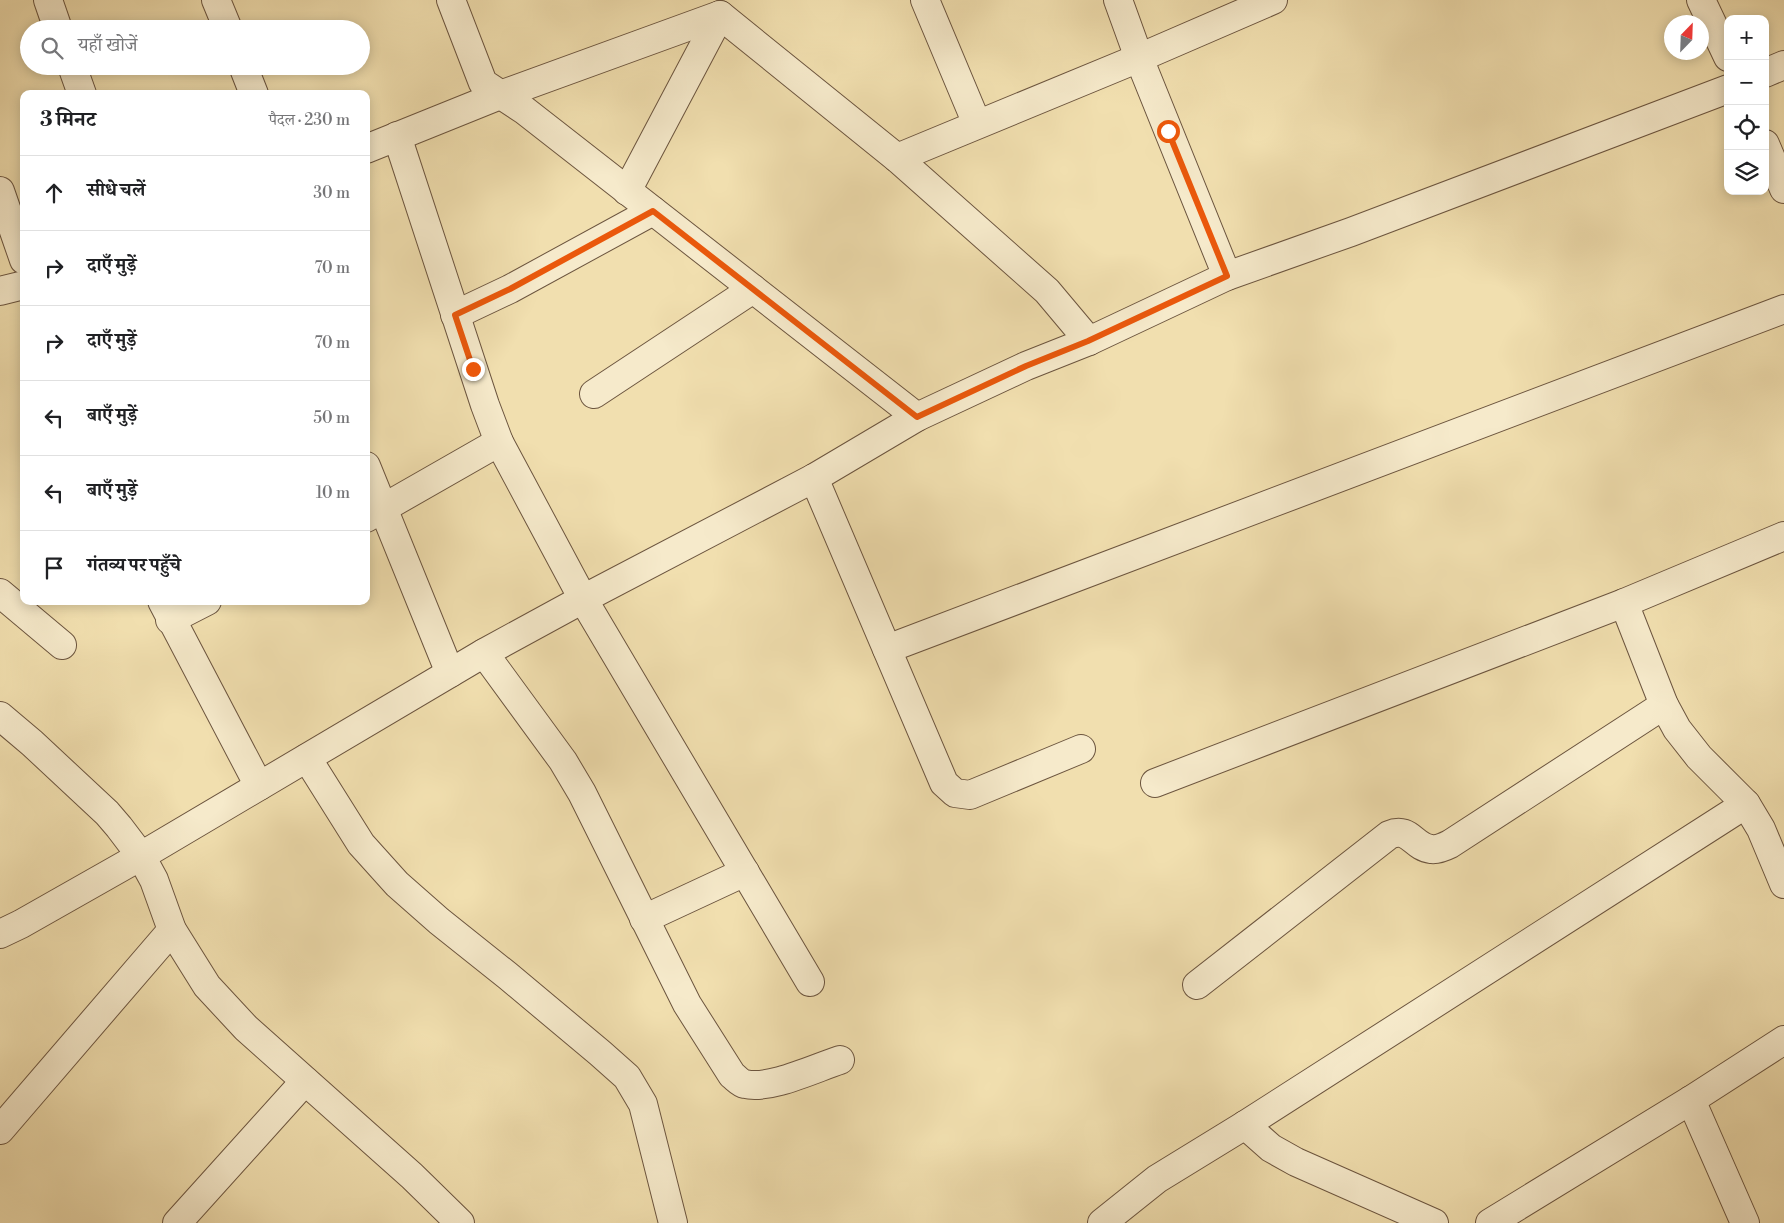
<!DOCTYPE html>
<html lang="hi">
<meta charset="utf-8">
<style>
body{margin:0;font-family:"Libre Bodoni","Noto Serif Devanagari",serif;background:#f6f6f6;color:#202124}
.controls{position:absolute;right:15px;top:15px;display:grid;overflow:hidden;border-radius:10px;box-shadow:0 2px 12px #0003}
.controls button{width:45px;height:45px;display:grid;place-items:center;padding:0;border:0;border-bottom:1px solid #e0e0e0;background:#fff;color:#202124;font:25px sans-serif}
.compass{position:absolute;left:1664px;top:15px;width:45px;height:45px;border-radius:50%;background:#fff;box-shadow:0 2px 12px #0003;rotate:23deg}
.stop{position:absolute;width:15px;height:15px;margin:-11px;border:4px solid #ea580c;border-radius:50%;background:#fff}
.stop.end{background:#ea580c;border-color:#fff;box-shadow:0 1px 5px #0008}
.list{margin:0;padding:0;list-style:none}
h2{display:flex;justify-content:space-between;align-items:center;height:65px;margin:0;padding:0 20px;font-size:21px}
h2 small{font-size:16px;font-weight:400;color:#757577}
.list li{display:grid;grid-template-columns:32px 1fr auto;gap:15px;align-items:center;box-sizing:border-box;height:75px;padding:0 20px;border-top:1px solid #e0e0e0}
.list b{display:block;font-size:19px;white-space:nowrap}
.list em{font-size:16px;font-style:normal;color:#757577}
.icon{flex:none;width:28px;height:28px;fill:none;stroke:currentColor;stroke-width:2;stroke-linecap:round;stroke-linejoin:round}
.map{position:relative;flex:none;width:1784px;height:1223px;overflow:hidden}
.search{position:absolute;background:#fff;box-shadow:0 2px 12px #0003;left:20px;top:20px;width:350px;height:55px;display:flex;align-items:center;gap:12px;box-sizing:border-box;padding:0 18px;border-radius:28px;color:#757577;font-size:19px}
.panel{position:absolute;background:#fff;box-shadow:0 2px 12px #0003;left:20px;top:90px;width:350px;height:515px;border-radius:10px}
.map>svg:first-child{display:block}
</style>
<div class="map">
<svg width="1784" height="1223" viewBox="0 0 1784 1223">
<rect width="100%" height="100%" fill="#f1dfaf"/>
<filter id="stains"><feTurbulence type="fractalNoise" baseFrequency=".004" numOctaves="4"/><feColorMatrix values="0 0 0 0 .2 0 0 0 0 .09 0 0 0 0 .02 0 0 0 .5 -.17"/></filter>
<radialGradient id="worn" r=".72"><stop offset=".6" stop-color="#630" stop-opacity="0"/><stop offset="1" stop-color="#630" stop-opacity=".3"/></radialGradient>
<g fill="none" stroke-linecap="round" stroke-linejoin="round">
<defs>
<g id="minor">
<polyline points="48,0 58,29"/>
<polyline points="216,0 228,29"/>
<polyline points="451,0 483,83 524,110 917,417"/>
<polyline points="925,0 977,124"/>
<polyline points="1118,0 1139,58 1227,276"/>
<polyline points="1701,0 1728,57"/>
<polyline points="72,66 82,94"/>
<polyline points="243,66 254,94"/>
<polyline points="1765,73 1784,65"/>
<polyline points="397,136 485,405 499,442 583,599 810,982"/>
<polyline points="1765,144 1784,189"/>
<polyline points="366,149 500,95 720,15 897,158 1047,291 1089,341"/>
<polyline points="897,158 1139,58 1273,0"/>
<polyline points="0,191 24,260"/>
<polyline points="627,191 720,15"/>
<polyline points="0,291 24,285"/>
<polyline points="455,315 510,289 653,211"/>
<polyline points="594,394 753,289"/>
<polyline points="366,466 450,673"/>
<polyline points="814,478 944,783 955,793 970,795 1081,749"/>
<polyline points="366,518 499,442"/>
<polyline points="0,593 62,645"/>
<polyline points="162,601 259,786"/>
<polyline points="1624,603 1664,705 1677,729 1699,757 1746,804 1761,829 1784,884"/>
<polyline points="170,620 207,601"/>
<polyline points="887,649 1784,309"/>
<path d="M484,653L563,761L582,793L687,1004L732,1075C736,1078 740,1083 745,1084C770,1090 815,1068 840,1060"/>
<polyline points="0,716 32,743 107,813 119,827 141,856 154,880 172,930 207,986 246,1028 412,1176 460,1223"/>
<polyline points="307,758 361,844 397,884 439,921 508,976 600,1053 627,1077 643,1104 673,1223"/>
<polyline points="1155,783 1624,603 1784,536"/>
<polyline points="644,919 745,872"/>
<polyline points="0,934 21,924 141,856 484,653 583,599 814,478 917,417 1026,366 1089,341 1227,276 1351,232 1728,89"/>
<path d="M1197,985L1389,835C1410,826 1413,847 1431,849C1437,850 1444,847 1450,844L1664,705"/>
<polyline points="1691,1100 1745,1223"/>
<polyline points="1245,1125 1271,1148 1296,1162 1434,1223"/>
<polyline points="0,1130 172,930"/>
<polyline points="177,1223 305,1081"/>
<polyline points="1102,1223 1157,1179 1245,1125 1746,804"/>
<polyline points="1490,1223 1691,1100 1784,1040"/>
</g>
</defs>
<!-- minor casing -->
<use href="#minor" stroke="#6c553f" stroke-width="30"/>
<!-- minor -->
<use href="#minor" stroke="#f6eacb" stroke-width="28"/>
</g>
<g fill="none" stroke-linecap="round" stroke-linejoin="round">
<!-- route -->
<polyline stroke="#ea580c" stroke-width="6" points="473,369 455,315 510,289 653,211 917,417 1026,366 1088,341 1227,276 1168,131"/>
</g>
<rect width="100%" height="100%" filter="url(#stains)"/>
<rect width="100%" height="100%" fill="url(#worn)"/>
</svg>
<div class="controls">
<button>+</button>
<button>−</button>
<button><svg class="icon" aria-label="locate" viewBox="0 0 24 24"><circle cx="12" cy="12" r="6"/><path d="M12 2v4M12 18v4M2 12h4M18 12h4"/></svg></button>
<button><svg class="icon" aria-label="layers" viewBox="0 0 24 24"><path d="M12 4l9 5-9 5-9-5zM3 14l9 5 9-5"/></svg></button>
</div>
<svg class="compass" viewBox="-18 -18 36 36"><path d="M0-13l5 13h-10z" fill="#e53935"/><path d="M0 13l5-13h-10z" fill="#757577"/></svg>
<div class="stop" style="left:1168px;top:131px"></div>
<div class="stop end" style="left:473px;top:369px"></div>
<div class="search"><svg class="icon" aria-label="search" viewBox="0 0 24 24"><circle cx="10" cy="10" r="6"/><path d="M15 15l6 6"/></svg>यहाँ खोजें</div>
<section class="panel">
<h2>3 मिनट<small>पैदल · 230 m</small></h2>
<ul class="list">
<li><svg class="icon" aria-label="ahead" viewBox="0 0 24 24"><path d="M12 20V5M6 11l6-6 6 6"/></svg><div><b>सीधे चलें</b></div><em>30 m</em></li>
<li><svg class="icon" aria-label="right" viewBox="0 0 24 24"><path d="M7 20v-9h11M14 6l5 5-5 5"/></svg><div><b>दाएँ मुड़ें</b></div><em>70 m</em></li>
<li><svg class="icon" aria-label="right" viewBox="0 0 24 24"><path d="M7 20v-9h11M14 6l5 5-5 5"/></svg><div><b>दाएँ मुड़ें</b></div><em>70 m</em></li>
<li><svg class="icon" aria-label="left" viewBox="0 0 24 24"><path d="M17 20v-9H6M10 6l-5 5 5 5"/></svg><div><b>बाएँ मुड़ें</b></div><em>50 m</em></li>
<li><svg class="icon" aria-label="left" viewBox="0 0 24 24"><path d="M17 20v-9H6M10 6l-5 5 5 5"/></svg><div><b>बाएँ मुड़ें</b></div><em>10 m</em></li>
<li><svg class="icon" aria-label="arrive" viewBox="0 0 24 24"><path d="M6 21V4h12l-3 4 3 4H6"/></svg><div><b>गंतव्य पर पहुँचे</b></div></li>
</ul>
</section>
</div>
